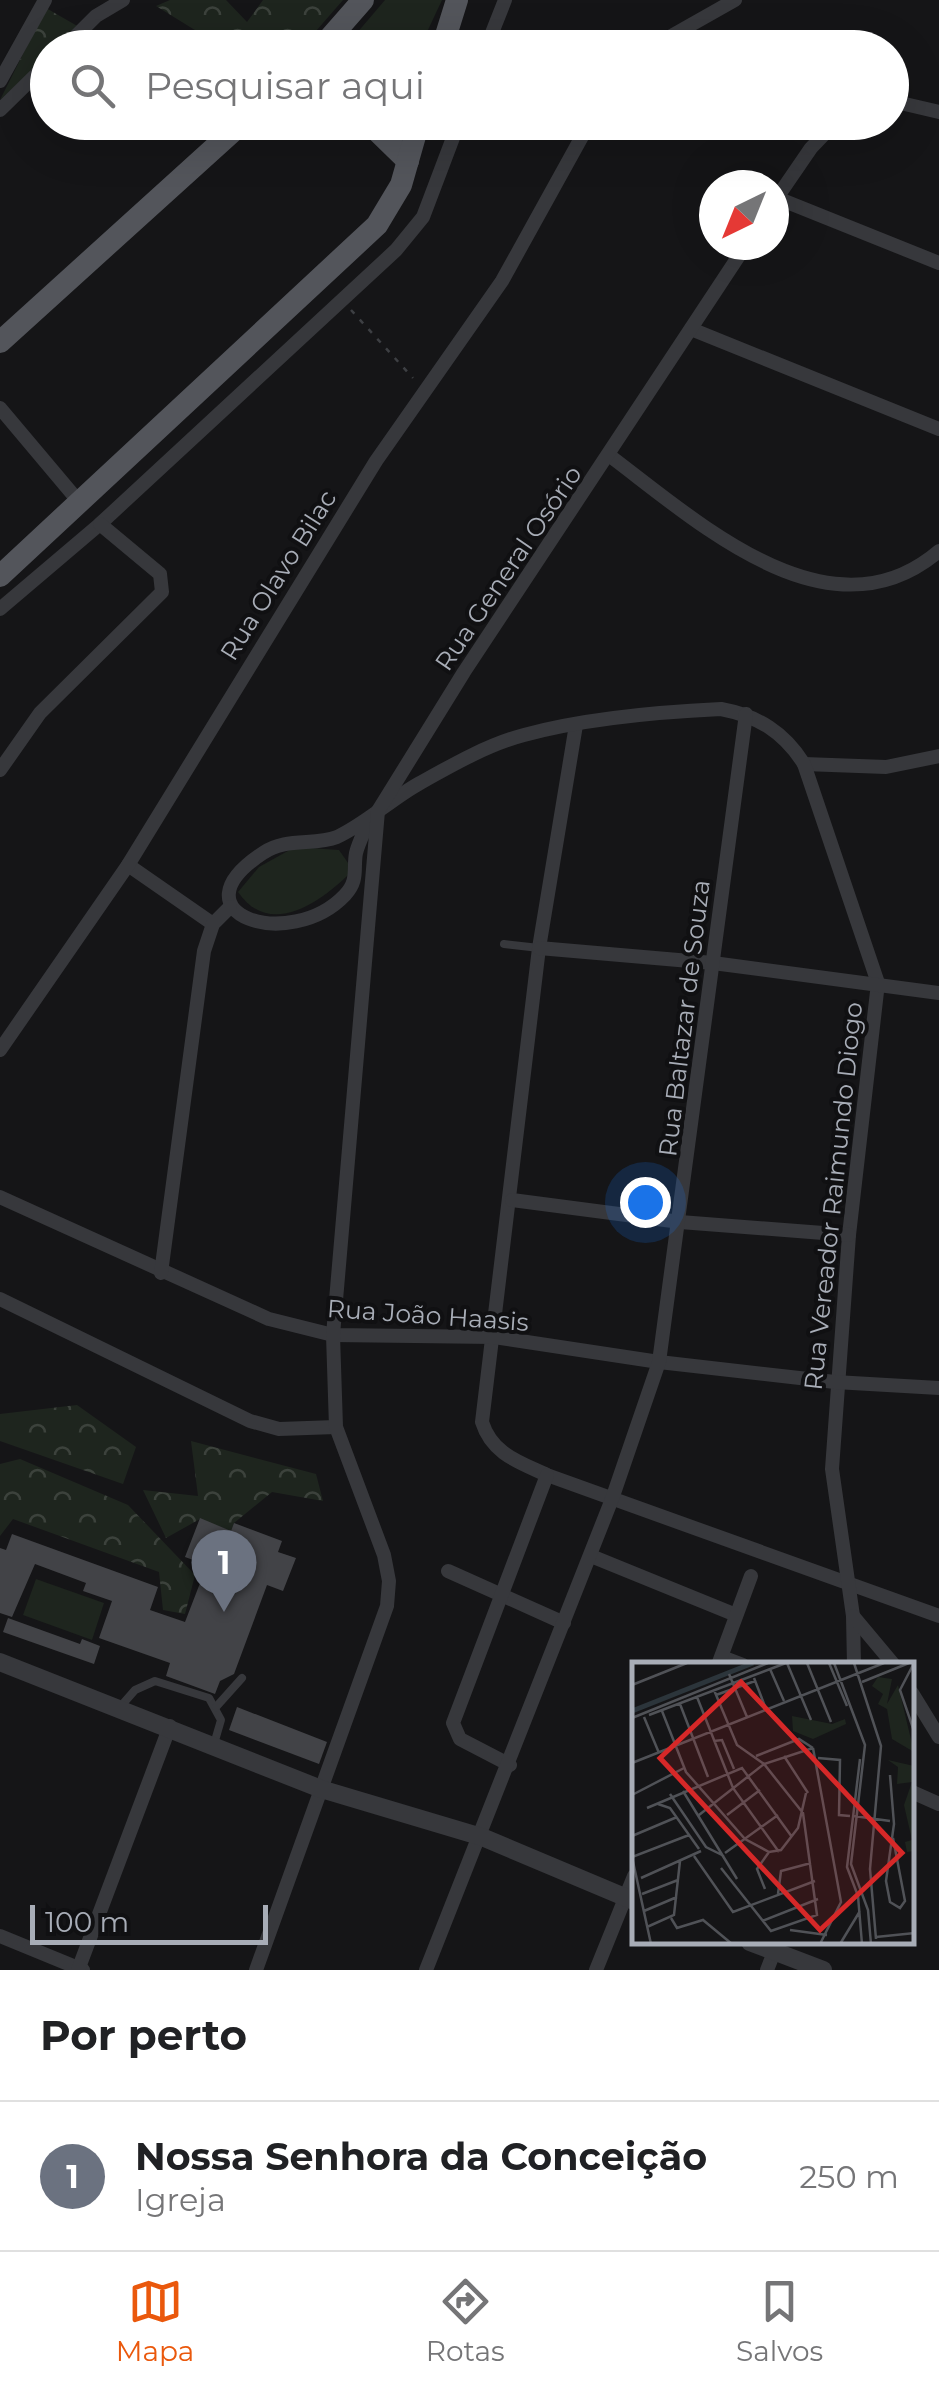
<!DOCTYPE html>
<html lang="pt">
<meta charset="utf-8">
<style>
body{margin:0;font-family:Montserrat,sans-serif;background:#f6f6f6;color:#202124}
.compass{position:absolute;left:699px;top:170px;width:90px;height:90px;border-radius:50%;background:#fff;box-shadow:0 10px 40px #0002;rotate:223deg}
.scale{position:absolute;left:30px;bottom:25px;width:238px;box-sizing:border-box;padding-left:10px;border:5px solid #a8adb7;border-top:0;font-size:28px;line-height:35px;white-space:nowrap;color:#a8adb7;-webkit-text-stroke:8px #101012;paint-order:stroke}
.you{position:absolute;left:645px;top:1202px;width:35px;height:35px;margin:-25px;border:8px solid #fff;border-radius:50%;background:#1a73e8;box-shadow:0 0 0 15px #1a73e833}
.badge{display:grid;place-items:center;width:65px;height:65px;border-radius:50%;background:#ea580c;color:#fff;font-size:32px;font-weight:700}
.pin{position:absolute;translate:-50% -82px;filter:drop-shadow(0 2px 5px #0008)}
.pin::after{content:'';position:absolute;top:52px;width:35px;height:30px;background:inherit;clip-path:polygon(0 0,100% 0,50% 100%)}
.list{margin:0;padding:0;list-style:none}
h2{display:flex;justify-content:space-between;align-items:center;height:130px;margin:0;padding:0 40px;font-size:42px}
h2 small{font-size:32px;font-weight:400;color:#757577}
.list li{display:grid;grid-template-columns:65px 1fr auto;gap:30px;align-items:center;box-sizing:border-box;height:150px;padding:0 40px;border-top:2px solid #e0e0e0}
.list b{display:block;font-size:38px;white-space:nowrap}
.list p{margin:0;font-size:32px;white-space:nowrap;color:#757577}
.list em{font-size:32px;font-style:normal;color:#757577}
.icon{flex:none;width:55px;height:55px;fill:none;stroke:currentColor;stroke-width:2;stroke-linecap:round;stroke-linejoin:round}
.map{position:relative;flex:none;width:939px;height:1970px;overflow:hidden}
.search{position:absolute;background:#fff;box-shadow:0 10px 40px #0002;left:30px;right:30px;top:30px;height:110px;display:flex;align-items:center;gap:25px;box-sizing:border-box;padding:0 35px;border-radius:55px;color:#757577;font-size:38px}
.sheet{height:280px;background:#fff}
nav{display:flex;justify-content:space-around;align-items:center;box-sizing:border-box;height:140px;border-top:2px solid #e0e0e0;background:#fff;font-size:28px;color:#757577}
nav a{display:grid;justify-items:center;gap:5px}
nav .on{color:#ea580c}
.map>svg:first-child{display:block}
</style>
<div class="map">
<svg width="939" height="1970" viewBox="0 0 939 1970">
<defs>
<pattern id="forest-crowns" width="20" height="18" patternUnits="userSpaceOnUse" patternTransform="scale(2.5)"><rect width="20" height="18" fill="#1e251e"/><path d="M2 6a3 3 0 1 1 6 0M12 15a3 3 0 1 1 6 0" fill="none" stroke="#3c423c"/></pattern>
</defs>
<rect width="100%" height="100%" fill="#151517"/>
<!-- green -->
<g fill="#1e251e">
<polygon points="385,0 442,0 420,47 345,47"/>
<path d="M295,847L339,850L353,870C322,902 270,939 238,892L259,867Z"/>
<polygon points="36,1579 104,1603 92,1640 23,1615"/>
</g>
<!-- forest -->
<g fill="url(#forest-crowns)">
<polygon points="170,0 226,0 247,22 263,0 343,0 302,47 287,47 268,34 250,47 211,48 216,43 156,6"/>
<polygon points="46,8 79,27 56,47 48,48 47,56 0,100"/>
<polygon points="77,1405 136,1447 123,1484 0,1441 0,1414"/>
<polygon points="191,1441 316,1474 323,1501 272,1492 234,1523 231,1531 200,1519 166,1538 143,1490 198,1496"/>
<polygon points="20,1459 128,1505 195,1575 185,1614 163,1610 159,1572 13,1519 0,1536 0,1464"/>
</g>
<!-- building -->
<g fill="#424347">
<polygon points="200,1518 231,1531 234,1523 282,1541 278,1552 296,1558 283,1591 267,1585 234,1674 220,1681 215,1694 166,1676 170,1663 99,1638 112,1601 83,1591 86,1583 35,1564 12,1617 0,1613 0,1548 6,1550 12,1534 158,1587 150,1610 185,1622 207,1565 185,1557"/>
<polygon points="8,1618 80,1644 82,1639 100,1646 94,1664 3,1632"/>
<polygon points="237,1707 327,1742 319,1764 229,1730"/>
</g>
<g fill="none" stroke-linecap="round" stroke-linejoin="round">
<!-- path -->
<polyline stroke="#3d3f43" stroke-width="2.5" stroke-dasharray="5 8" stroke-linecap="butt" points="351,310 413,378"/>
<!-- service -->
<g stroke="#37383c" stroke-width="8">
<polyline points="504,944 539,948"/>
<polyline points="121,1706 135,1690 155,1681 209,1698 221,1720 214,1744"/>
<polyline points="216,1707 242,1678"/>
</g>
<!-- minor -->
<g stroke="#37383c" stroke-width="14">
<polyline points="64,48 96,16 123,0"/>
<polyline points="486,48 505,0"/>
<polyline points="650,48 735,0"/>
<polyline points="0,81 45,0"/>
<polyline points="892,101 939,112"/>
<polyline points="0,110 48,63"/>
<polyline points="777,198 939,263"/>
<polyline points="774,202 811,148 836,122"/>
<polyline points="691,329 939,429"/>
<polyline points="0,408 80,503"/>
<path d="M610,456C698,522 830,644 939,551"/>
<polyline points="0,609 100,524 396,250 423,217 459,122"/>
<path d="M576,725L539,948L482,1422C492,1454 519,1462 547,1475L939,1616"/>
<polyline points="804,764 886,767 939,756"/>
<polyline points="0,770 40,713 162,592 160,574 100,524"/>
<path d="M370,817C366,829 359,841 356,853C353,869 359,880 345,895C290,953 170,914 263,853C286,837 314,846 337,837C367,823 391,799 420,783C452,765 489,744 524,735C586,718 657,712 721,709C758,716 784,732 804,764L878,983L849,1235L832,1469L853,1616L854,1665"/>
<polyline points="128,865 213,924"/>
<polyline points="539,948 713,963 939,993"/>
<polyline points="0,1050 128,865 376,461 502,281 590,122"/>
<polyline points="0,1197 269,1319 333,1335 494,1337 659,1362 835,1382 939,1388"/>
<polyline points="512,1200 680,1222 849,1235"/>
<polyline points="161,1273 204,951 213,924 230,907"/>
<polyline points="0,1299 250,1421 279,1429 336,1427"/>
<polyline points="591,1556 736,1615"/>
<polyline points="448,1571 564,1623"/>
<polyline points="853,1616 894,1665"/>
<polyline points="722,1657 743,1665"/>
<polyline points="718,1665 751,1576"/>
<polyline points="912,1693 939,1737"/>
<polyline points="510,1765 460,1739 453,1723 547,1475"/>
<polyline points="912,1792 939,1804"/>
<polyline points="0,1936 83,1970"/>
<polyline points="78,1970 170,1726"/>
<polyline points="256,1970 387,1606 389,1581 384,1555 336,1427 333,1335 378,811 464,672 746,245"/>
<polyline points="426,1970 612,1499 659,1362 746,714"/>
<polyline points="596,1970 634,1876"/>
<polyline points="767,1970 778,1942"/>
</g>
<!-- tertiary -->
<g stroke="#37383c" stroke-width="18">
<polyline points="0,1662 321,1789 482,1837 634,1901"/>
<polyline points="750,1942 823,1970"/>
</g>
<!-- primary -->
<g stroke="#53555b" stroke-width="22">
<polyline points="321,48 363,0"/>
<polyline points="442,48 457,0"/>
<polyline points="368,122 408,161"/>
<polyline points="0,342 243,122"/>
<polyline points="0,576 377,225 401,185 419,122"/>
</g>
</g>
<g text-anchor="middle" stroke-width="8" stroke-linejoin="round" paint-order="stroke">
<!-- street labels -->
<g font-size="25" fill="#a8adb7" stroke="#101012">
<text transform="translate(508 568) rotate(-56)" y="9">Rua General Osório</text>
<text transform="translate(278 575) rotate(-58)" y="9">Rua Olavo Bilac</text>
<text transform="translate(684 1018) rotate(-83)" y="9">Rua Baltazar de Souza</text>
<text transform="translate(833 1196) rotate(-84)" y="9">Rua Vereador Raimundo Diogo</text>
<text transform="translate(428 1315) rotate(4)" y="9">Rua João Haasis</text>
</g>
</g>
<!-- overview -->
<g transform="translate(632 1662)">
<rect width="282" height="282" fill="#151517"/>
<path d="M256,98L282,104V189L275,190L273,180L280,178L272,143L280,120L265,122L266,105Z" fill="#1e251e"/>
<path d="M246,15L260,17L255,42L266,23L282,90L260,77L255,47L246,42L251,32L240,24ZM160,54L200,62L213,57L214,62L181,77L161,69Z" fill="#1e251e"/>
<path fill="none" stroke="#2c353b" stroke-width="5" d="M0,49L121,1"/>
<path fill="none" stroke="#505257" stroke-width="2.5" d="M155,1L179,58M175,1L199,60M197,1L215,44M202,1L233,83L219,202L236,248L239,282M222,1L249,84L238,207L244,277M282,1L268,28L283,72M138,7L152,39M97,12L115,55M122,16L134,47M230,20L277,1M0,23L55,1M82,28L105,83L132,102L171,151L185,253L139,269L89,206M84,33L123,19M65,35L101,126L147,190M48,42L76,115M30,49L54,110L113,177L137,190L149,188L166,166L174,131M17,53L154,1M12,55L27,91M0,56L136,1M82,79L90,78L102,107M181,86L209,240L188,282M124,94L167,77L181,86M152,94L176,131M186,96L208,98L207,153L218,154M228,97L215,205L226,234L230,282M0,101L252,1M258,113L262,162L254,219L258,240L268,246L273,239L261,176M51,129L105,217M38,132L74,185L92,194M0,133L52,106M26,142L38,146L67,187M15,146L110,106L160,175M67,153L132,102L181,86M95,153L128,128M222,154L258,159M0,174L45,155M93,191L146,153M62,194L101,250L183,219M9,216L69,189M133,227L125,207L137,190M10,232L46,218M146,232L149,209L179,201M12,249L45,235M39,256L45,266L71,258L100,282M130,259L186,237M15,265L42,253L48,199M158,268L195,273M244,275L283,271M19,282L0,195L57,173M208,282L228,249"/>
<path fill="#d62828" fill-opacity="0.15" stroke="#d62828" stroke-width="5" d="M109,20L270,191L188,268L28,96Z"/>
<rect width="282" height="282" fill="none" stroke="#a8adb7" stroke-width="5"/>
</g>
</svg>
<svg class="compass" viewBox="-18 -18 36 36"><path d="M0-13l5 13h-10z" fill="#e53935"/><path d="M0 13l5-13h-10z" fill="#757577"/></svg>
<div class="scale">100 m</div>
<div class="you"></div>
<div class="pin badge" style="left:224px;top:1612px;background:#6b7280">1</div>
<div class="search"><svg class="icon" aria-label="search" viewBox="0 0 24 24"><circle cx="10" cy="10" r="6"/><path d="M15 15l6 6"/></svg>Pesquisar aqui</div>
</div>
<section class="sheet">
<h2>Por perto<small></small></h2>
<ul class="list">
<li><span class="badge" style="background:#6b7280">1</span><div><b>Nossa Senhora da Conceição</b><p>Igreja</p></div><em>250 m</em></li>
</ul>
</section>
<nav>
<a class="on"><svg class="icon" aria-label="map" viewBox="0 0 24 24"><path d="M3 6l6-2 6 2 6-2v14l-6 2-6-2-6 2zM9 4v14M15 6v14"/></svg>Mapa</a>
<a><svg class="icon" aria-label="directions" viewBox="0 0 24 24"><path d="M12 3l9 9-9 9-9-9zM9 14v-3h6M13 9l2 2-2 2"/></svg>Rotas</a>
<a><svg class="icon" aria-label="saved" viewBox="0 0 24 24"><path d="M7 4h10v16l-5-4-5 4z"/></svg>Salvos</a>
</nav>
